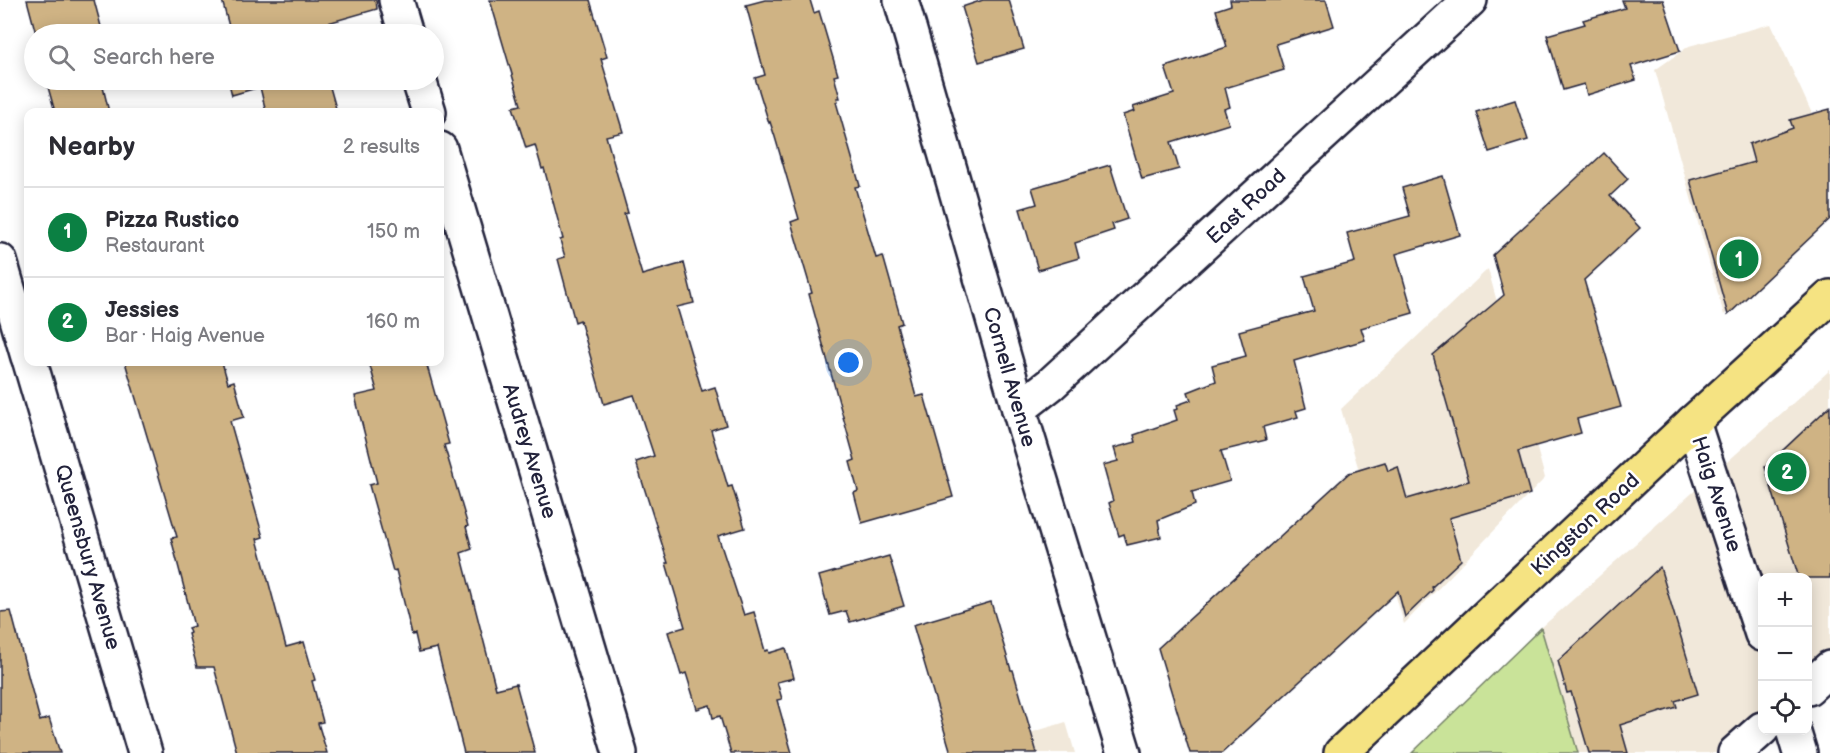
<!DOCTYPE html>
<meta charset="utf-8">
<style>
body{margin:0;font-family:"Balsamiq Sans",sans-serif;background:#f7f7f7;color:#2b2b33}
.controls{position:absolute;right:18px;bottom:18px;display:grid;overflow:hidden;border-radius:12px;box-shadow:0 3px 15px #0003}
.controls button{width:54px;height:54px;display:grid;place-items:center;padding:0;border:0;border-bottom:2px solid #e1e1e2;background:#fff;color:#2b2b33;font:30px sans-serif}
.you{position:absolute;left:849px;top:363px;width:21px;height:21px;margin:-15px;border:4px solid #fff;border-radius:50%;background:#1a73e8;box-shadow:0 0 0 9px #1a73e833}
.badge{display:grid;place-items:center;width:39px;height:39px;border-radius:50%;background:#0b8043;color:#fff;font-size:20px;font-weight:700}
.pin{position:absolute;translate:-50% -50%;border:3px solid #fff;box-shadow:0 2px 6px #0006}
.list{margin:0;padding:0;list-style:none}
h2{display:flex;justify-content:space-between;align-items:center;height:78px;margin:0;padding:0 24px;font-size:26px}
h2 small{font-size:20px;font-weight:400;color:#7c7c81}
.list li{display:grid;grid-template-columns:39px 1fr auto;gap:18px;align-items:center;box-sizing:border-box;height:90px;padding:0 24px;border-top:2px solid #e1e1e2}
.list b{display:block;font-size:22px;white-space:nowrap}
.list p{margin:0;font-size:20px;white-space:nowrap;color:#7c7c81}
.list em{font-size:20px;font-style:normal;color:#7c7c81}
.icon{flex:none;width:33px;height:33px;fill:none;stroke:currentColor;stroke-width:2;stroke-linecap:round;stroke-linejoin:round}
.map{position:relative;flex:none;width:1830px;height:753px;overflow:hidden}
.search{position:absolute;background:#fff;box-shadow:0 3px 15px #0003;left:24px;top:24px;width:420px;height:66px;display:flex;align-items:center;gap:15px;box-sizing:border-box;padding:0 21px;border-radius:33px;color:#7c7c81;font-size:22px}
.panel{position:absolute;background:#fff;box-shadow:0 3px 15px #0003;left:24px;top:108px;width:420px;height:258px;border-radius:12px}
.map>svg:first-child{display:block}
</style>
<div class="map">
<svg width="1830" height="753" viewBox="0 0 1830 753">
<rect width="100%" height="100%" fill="#fff"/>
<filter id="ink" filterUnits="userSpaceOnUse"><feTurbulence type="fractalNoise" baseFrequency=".0167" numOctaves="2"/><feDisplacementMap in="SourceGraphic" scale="12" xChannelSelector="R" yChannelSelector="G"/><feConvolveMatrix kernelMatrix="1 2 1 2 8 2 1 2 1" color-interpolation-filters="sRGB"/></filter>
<g filter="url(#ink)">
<!-- built -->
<g fill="#f1e8da">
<polygon points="1771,24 1830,153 1830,213 1724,315 1655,70 1689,46"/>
<polygon points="1488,269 1545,478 1404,624 1341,409"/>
<polygon points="1830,370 1830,651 1808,672 1808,578 1762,578 1762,714 1720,753 1578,753 1541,628"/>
<polygon points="1066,722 1075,753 963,753"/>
</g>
<!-- green -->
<polygon fill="#c9e399" stroke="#76826a" stroke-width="1.5" points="1541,628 1578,753 1412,753"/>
<!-- building -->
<g fill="#cfb384" stroke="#22223b" stroke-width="1.5">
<polygon points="27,0 94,0 103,34 36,34"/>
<polygon points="222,0 376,0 377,9 314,27 316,34 231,34"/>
<polygon points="490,0 590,0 607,57 601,59 623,132 606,136 628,213 624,214 642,275 684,263 694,303 677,307 702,391 715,387 726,425 711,430 728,487 732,486 745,528 718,536 744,615 754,612 765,651 768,650 769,653 786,648 794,678 777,682 782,699 777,700 792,753 731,753 720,716 713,718 710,705 697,709 686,673 681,675 668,632 685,627 666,563 668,563 636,462 654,456 634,395 604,404 580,320 575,322 558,259 565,257 560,240 563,239 544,168 542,169 535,145 526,148 513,107 521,105"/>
<polygon points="765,0 810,0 814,13 819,11 838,75 834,76 840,98 837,98 838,101 836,102 860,186 855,187 876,258 883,256 902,323 897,325 916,397 924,395 953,497 862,523 854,493 858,491 850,462 855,460 809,294 812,293 791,222 799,219 775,137 770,122 769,123 755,78 765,75 746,5"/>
<polygon points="983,0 1009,0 1024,49 979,62 962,7"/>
<polygon points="1230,0 1326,0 1334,26 1276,44 1284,70 1225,88 1230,107 1224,109 1229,124 1171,142 1179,169 1142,179 1123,115 1135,111 1133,107 1174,94 1165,67 1227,47 1216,10 1231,5"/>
<polygon points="1622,0 1663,0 1680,51 1631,66 1636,80 1587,95 1584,84 1563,90 1547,35 1585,24 1583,20 1625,8"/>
<polygon points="46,80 115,80 116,84 103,87 109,112 55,112"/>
<polygon points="228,80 328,80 337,112 266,112 260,87 232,95"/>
<polygon points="1515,100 1528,140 1489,152 1476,112"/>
<polygon points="1830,109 1830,219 1728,315 1690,180 1754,162 1749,144 1793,128 1790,120"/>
<polygon points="1604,153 1628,179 1610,196 1640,228 1584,280 1621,407 1577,419 1581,433 1518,451 1530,494 1449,518 1461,560 1432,587 1433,590 1405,617 1398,591 1222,753 1190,753 1158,648 1349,473 1385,462 1388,471 1398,467 1407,499 1469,481 1433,355 1504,295 1493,255"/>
<polygon points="1110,165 1127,219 1112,224 1114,230 1075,243 1079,258 1038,270 1020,209 1037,204 1032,188"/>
<polygon points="1443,176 1460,235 1396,254 1413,313 1361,328 1365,340 1294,361 1306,408 1296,411 1298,417 1263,427 1266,440 1221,451 1230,481 1192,492 1195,505 1158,520 1161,537 1127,545 1124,534 1119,536 1109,503 1113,501 1103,465 1118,461 1114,448 1136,442 1134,435 1177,420 1174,410 1178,409 1177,405 1191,400 1188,392 1216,381 1212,365 1246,356 1239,331 1314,311 1304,276 1355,262 1347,233 1410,216 1402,188"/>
<polygon points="125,362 222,362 228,383 234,381 244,417 230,421 263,537 257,539 286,647 304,642 315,680 312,681 323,722 318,723 327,753 237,753 214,667 197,667 188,634 190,633 188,628 194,626 171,538 177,537"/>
<polygon points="369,362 426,362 449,444 444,445 468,526 466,527 472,549 461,553 496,689 516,684 535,753 464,753 437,648 419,652 415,634 412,635 396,570 393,571 369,485 377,483 355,396 377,391"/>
<polygon points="1830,406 1830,578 1799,578 1765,467"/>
<polygon points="889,556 904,606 850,622 846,611 830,615 819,576"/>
<polygon points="1660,567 1698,694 1675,701 1677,707 1620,725 1628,753 1589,753 1571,692 1567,693 1558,661"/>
<polygon points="991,602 1011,670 1013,670 1037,753 951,753 913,625"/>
<polygon points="11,611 40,721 49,718 60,753 0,753 0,612"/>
</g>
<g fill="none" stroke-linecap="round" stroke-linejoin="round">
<defs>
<g id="minor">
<polyline points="396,0 406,34"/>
<polyline points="901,0 1019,409 1124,753"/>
<polyline points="419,80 429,112"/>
<polyline points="440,149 620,753"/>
<polyline points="0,261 28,357"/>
<polyline points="30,362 145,753"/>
<polyline points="1019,409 1051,384 1470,0"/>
<polyline points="1693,422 1762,634"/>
<polyline points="1808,688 1830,668"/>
<polyline points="1793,730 1800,753"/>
<polyline points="1735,753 1762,729"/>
</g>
<polyline id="major" points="1341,753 1693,422 1830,297"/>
</defs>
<!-- minor casing -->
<use href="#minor" stroke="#22223b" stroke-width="38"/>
<!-- major casing -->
<use href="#major" stroke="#22223b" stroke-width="38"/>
<!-- minor -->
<use href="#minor" stroke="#fff" stroke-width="33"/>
<!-- major -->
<use href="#major" stroke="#f5e382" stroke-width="33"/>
</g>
</g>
<g text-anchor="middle" stroke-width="5" stroke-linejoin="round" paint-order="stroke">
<!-- street labels -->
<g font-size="21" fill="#22223b" stroke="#fff">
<text transform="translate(1246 206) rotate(-43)" y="7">East Road</text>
<text transform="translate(1010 377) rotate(74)" y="7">Cornell Avenue</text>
<text transform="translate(530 451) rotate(73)" y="7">Audrey Avenue</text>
<text transform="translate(1717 494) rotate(72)" y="7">Haig Avenue</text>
<text transform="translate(1585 524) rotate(-43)" y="7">Kingston Road</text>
<text transform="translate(88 557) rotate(74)" y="7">Queensbury Avenue</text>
</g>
</g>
</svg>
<div class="controls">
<button>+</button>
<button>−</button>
<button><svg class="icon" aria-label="locate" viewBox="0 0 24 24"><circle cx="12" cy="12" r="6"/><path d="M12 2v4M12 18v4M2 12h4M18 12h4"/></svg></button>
</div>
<div class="you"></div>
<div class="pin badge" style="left:1739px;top:259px">1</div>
<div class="pin badge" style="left:1787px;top:472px">2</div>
<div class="search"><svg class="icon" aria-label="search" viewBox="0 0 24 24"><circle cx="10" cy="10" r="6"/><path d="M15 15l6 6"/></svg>Search here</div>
<section class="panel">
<h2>Nearby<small>2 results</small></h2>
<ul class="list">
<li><span class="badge">1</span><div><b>Pizza Rustico</b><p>Restaurant</p></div><em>150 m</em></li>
<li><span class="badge">2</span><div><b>Jessies</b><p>Bar · Haig Avenue</p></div><em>160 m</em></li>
</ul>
</section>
</div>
